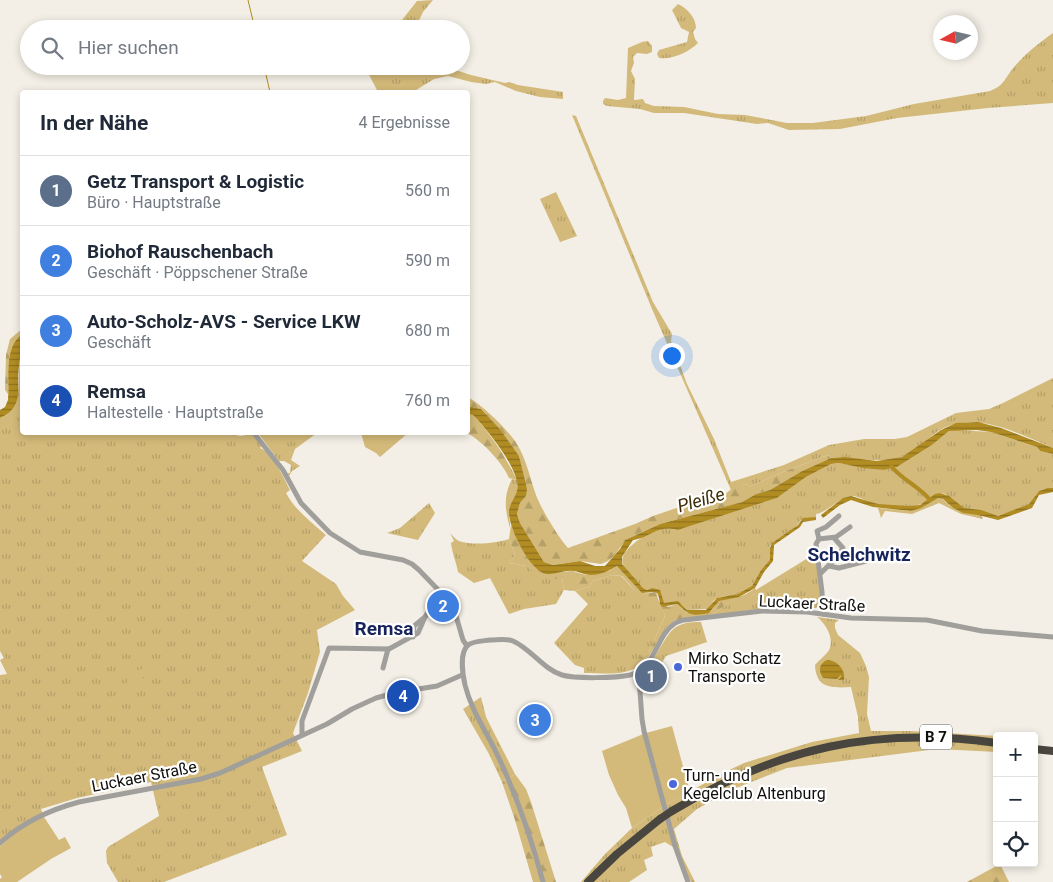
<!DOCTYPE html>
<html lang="de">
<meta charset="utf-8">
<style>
body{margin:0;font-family:Roboto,sans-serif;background:#f6f6f7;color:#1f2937}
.controls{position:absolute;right:15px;bottom:15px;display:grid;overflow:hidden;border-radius:5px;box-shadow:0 2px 8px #0003}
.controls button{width:45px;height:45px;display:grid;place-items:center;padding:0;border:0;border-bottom:1px solid #e0e1e3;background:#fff;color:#1f2937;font:25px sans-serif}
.compass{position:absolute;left:933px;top:15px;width:45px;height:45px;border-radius:50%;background:#fff;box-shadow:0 2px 8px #0003;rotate:262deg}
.you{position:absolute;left:671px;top:355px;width:18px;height:18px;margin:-12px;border:4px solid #fff;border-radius:50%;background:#1a73e8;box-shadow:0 0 0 8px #1a73e833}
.badge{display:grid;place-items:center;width:32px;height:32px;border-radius:50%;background:#4968dc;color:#fff;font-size:16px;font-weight:700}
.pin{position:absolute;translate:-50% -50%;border:2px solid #fff;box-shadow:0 1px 5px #0006}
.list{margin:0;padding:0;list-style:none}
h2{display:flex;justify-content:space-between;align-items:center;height:65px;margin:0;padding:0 20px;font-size:21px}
h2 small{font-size:16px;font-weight:400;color:#747a83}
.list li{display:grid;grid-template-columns:32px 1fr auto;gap:15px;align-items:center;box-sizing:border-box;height:70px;padding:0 20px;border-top:1px solid #e0e1e3}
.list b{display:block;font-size:19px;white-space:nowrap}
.list p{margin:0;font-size:16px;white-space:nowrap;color:#747a83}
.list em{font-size:16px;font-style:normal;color:#747a83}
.icon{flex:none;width:28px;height:28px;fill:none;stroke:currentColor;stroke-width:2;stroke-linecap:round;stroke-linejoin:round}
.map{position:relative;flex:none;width:1053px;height:882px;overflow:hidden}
.search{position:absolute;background:#fff;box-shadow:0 2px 8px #0003;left:20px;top:20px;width:450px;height:55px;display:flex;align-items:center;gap:12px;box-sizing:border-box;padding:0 18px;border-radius:28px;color:#747a83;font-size:19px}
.panel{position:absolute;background:#fff;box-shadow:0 2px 8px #0003;left:20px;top:90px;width:450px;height:345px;border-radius:5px}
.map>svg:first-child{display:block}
</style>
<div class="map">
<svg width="1053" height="882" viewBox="0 0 1053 882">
<defs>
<pattern id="grass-tufts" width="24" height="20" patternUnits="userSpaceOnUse" patternTransform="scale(1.25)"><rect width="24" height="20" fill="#d3ba7a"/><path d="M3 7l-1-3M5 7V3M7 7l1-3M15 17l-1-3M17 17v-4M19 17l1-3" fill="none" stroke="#b49f68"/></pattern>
<pattern id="forest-firs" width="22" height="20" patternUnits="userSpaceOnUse" patternTransform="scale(1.25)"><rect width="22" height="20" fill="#d3ba7a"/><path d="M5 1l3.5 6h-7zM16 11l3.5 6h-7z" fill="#b49f68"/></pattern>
<pattern id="water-rules" width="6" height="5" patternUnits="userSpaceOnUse" patternTransform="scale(1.25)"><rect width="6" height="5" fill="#b08c23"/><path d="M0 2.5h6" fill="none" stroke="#8e711d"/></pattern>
</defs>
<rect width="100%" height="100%" fill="#f3efe6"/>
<!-- grass -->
<g fill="url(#grass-tufts)">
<polygon points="433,0 423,12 415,29 399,29 402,20 417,1"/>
<path d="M678,4C687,8 696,18 696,28L693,32L695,39L698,43C689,52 672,60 659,58L657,54L659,50L687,42L689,32L681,28L672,10Z"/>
<path d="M1053,33V103L988,108L897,118L840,129L789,130L768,123L757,124L684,113H654L640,109L607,106L603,104V101L605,98L618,100L626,98L628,48L642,42L648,41L652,46V52L647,54L637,53L633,57L634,63L631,71L635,79L634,100L643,99L645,103L654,106L684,107L718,114L745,115L787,123H813L866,116L914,104L990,91C1005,85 1004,79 1014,67C1025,54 1039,43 1053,33Z"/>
<polygon points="362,66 427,66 432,70 446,67 471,75 505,83 509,82 518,85 563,92 563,99 540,97 516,91 495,82 486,84 471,82 448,76 434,79 413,92 378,92 366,69"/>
<path d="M572,115L576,116L653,302L672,334L671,341L687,384L714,439L731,482L784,465L829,445L864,439H895L907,437L956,413L989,409L1003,403L1053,378V448C1019,434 976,410 940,430C927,438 915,453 899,458C876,464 854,456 831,458L828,455L783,472L749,487L747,484L731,490L652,309Z"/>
<polygon points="556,192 577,236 560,242 540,199"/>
<path d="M22,347V432H223L240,436L253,434L262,446L260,448C272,452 284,478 290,490L286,493C295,510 311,522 326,535L302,561L336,584L343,596L355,610L317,630L320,652L308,693L293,733L302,751L262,767L287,835L164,882H118L107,863L106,851L108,847L159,816L151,782L77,798L41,809L44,817L6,840L0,847V675L7,674L0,660L4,658L0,651V418C27,406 15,371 22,347Z"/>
<path d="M957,430L991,432L1037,447L1040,451L1053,454V488C1034,488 1039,495 1029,504C1027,505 999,516 997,516C990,516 985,511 978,510C973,509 968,510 963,508C950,502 947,485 931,498L929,497L927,498L928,500C916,510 891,507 876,504C868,502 861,497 853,496C839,496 829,512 816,514V517L801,520C795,531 779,536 770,546V561L761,570L752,586L744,592L733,596L720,597L714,600L708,609L687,610C675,598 679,603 664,603L652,588L647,590L643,588C637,582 626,573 623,565C617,551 648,532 659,529C666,527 671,529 678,530L777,498L806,477L831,464L839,463L884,470L897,467L932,445L949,431Z"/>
<polygon points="258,433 317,433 295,449 291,460 300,466 292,471 289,476 287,473 290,473 291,465 284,461 279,461"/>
<path d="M512,479L517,480C520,496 510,503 509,516C509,520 511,524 510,528C505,510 503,496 512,479Z"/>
<path d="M936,498C944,497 947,504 953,508C962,514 971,513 981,515L983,519L961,514L939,503L912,514L885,511L881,518L878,508L911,511Z"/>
<polygon points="429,503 435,513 418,540 387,533 400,528"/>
<path d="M450,533C453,536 456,540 459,541C473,546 497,543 509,539L515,555L509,563L527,566L562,578L564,590L556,604L524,609L509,614L490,578L474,583L458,572C456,561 452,553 451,543L454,541Z"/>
<path d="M815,553C817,565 825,601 816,608L751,610L711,616L724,606L754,595L759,588L808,558L809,560L812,558L811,556Z"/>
<path d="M612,575L621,576C627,581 632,589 638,593C648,601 663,602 665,616L649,652L636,664H642C626,677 603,673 584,673V668L575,665L554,643L588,604L575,591L589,587L593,581Z"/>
<path d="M817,617L839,620L835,623V628L838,635L860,653L866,666L869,677L867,714L871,731H911L998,736L997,752L937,749L787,768L736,788L697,809L674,829L682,856L695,882H691L673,847L665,842L651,847L653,856L644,860L647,870L629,882H581L605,854L632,828L667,804L727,771L744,763L812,742L859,733L858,717L851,687C832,688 816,689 815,665C819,660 826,655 829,650C835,638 825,623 817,617Z"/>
<path d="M701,622L707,642L666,656L654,676L645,677L644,671C657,659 665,632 678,626C685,622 694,622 701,622Z"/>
<polygon points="481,697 486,717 515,774 502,782 489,754 463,709"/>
</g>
<!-- forest -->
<g fill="url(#forest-firs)">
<path d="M22,329V334C4,347 10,374 8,394L5,390L6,355L10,339Z"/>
<path d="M468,397C484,407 504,426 515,441C526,457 530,478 536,495C541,509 559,538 568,548L635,524L653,516L706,498L724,495L734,487L748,484L749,487L783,472L828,455L831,458L802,471L770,490L756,494L742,502L660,524L642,532L625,540L615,555L608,561L601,564L580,561L553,565L544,562L520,523L517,514L520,503L526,496L519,456L513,448L500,429L481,409L468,406Z"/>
<path d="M468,414L473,415C491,434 505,456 517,480L509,478C503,463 481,440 467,433Z"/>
<path d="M511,525L522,548L537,569L546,574L572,571L586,575L609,571L617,566C624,571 639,592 644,593C647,594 652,592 656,592L659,602L668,607L677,604C687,614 687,614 701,613C705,613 709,614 712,610C716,606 716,601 722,600C738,596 741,599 755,588L756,590L759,588C756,596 748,597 744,604L724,606L711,616L675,620L666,628L646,661L642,664H635L641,655L649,652L665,616C663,604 650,601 641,596C637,594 627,581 622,576L612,575L593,581L589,587L575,591L564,590L562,578C549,580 536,577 527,566L509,563L515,555L509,539Z"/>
<polygon points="145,667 152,669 153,672 151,675 139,680 137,686 127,685 123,690 119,691 117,687 119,684 127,683 137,670 143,669"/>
<polygon points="515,774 526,789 531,802 556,882 533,882 515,820 502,782"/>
<polygon points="1000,864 1009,882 967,882"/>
</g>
<!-- garden -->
<g fill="#d3ba7a">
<polygon points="361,433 361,432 408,433 380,457 376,453 365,447"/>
<polygon points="672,726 690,792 667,804 632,828 626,808 618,795 609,775 602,751 646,733"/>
<path d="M44,817L59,840L65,837L71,848L51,859L17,882H0V879L2,877L0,874V847C12,834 28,825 44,817Z"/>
</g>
<!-- water -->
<g fill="url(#water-rules)">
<path d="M22,334C23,345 20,355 19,366C16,388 25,407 0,418V410L5,407L8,400C10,379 3,348 22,334Z"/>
<path d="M468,406L481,409L500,429L519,456L527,489L526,496L520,503L517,514L520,523L544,562L553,565L580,561L595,566H605L620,549L625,540L660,524L742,502L756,494L770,490L802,471L831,458L845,457L877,461L902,457L941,430L956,423L978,422L1001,428L1053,448V454L1040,451L1037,447L991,432L977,430L949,431L932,445L897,467L884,470L863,468L839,463L831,464L806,477L777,498L678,530C654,525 653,537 633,540L622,557V564L643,588L647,590L652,588L660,590L664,603L678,601L687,610H706L717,598L738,594L752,586L761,570L770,560V548L772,543L798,525L803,518L816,517V520L803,522L800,527L774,545L773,561L764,572L755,588L739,597L719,601L709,613C692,616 690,616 677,604L662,607L660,604L658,593L653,592L642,593L617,566C607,572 596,577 584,574C581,573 577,571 573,571C564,570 555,575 546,574C530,571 510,530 509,514C508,502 520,495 517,482C514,463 486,428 473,415L468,414Z"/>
<polygon points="1047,488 1053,488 1053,492 1039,495 1032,508 998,520 978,515 963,513 953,508 943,499 938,498 921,508 911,511 873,507 851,500 840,505 823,518 821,515 843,498 851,496 878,504 908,506 920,505 935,494 940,493 949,496 964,508 981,510 998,516 1029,504 1039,491"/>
<path d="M827,660C837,660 846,670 844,680H838L841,677V675L837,679L823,678C818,670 819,664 827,660Z"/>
</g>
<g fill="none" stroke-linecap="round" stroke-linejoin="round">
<!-- stream -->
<g stroke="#b08c23" stroke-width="1">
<polyline points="248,0 255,29"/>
<polyline points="264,66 270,92"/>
</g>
<!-- canal -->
<path stroke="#b08c23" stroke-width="4" d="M891,466C902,480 919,486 930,500"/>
<!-- minor -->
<g stroke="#a09f9b" stroke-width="5">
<polyline points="253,432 283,470 301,503 330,533 360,552 403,560 412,564 419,570 448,600 454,609 463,640 467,646"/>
<polyline points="819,539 817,531 826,527 839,516"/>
<polyline points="829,566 839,568 882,557"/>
<polyline points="820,574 837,557 843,548 834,538"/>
<polyline points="823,614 822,592 816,544 819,539 836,537 850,527"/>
<polyline points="413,637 414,626 425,617"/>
<polyline points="383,668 388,649"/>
<polyline points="637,672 639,678 642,719 644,731 675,846 688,882"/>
<polyline points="302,735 302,721 329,648 389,649 418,633 425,617 441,593"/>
<path d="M0,843C23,822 49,810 79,802L201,779L220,773L327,724L352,709L376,698L394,693L437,686L462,675"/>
<path d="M543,882C531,837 516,793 495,750C484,728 471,709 465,685C463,676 459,653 468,645C473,641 484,641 490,640C498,640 505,638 513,641C531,649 543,669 562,675C575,679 617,678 630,675C656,668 656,636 674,624C676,622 681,621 684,620L762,611L807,612L851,618L927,620L982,631L1053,637"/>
</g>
<!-- highway -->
<g stroke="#49463f" stroke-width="8">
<polyline points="1034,749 1053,751"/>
<path d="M672,811C777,748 875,726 997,743"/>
<polyline points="588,882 617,854 660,819"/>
</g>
<!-- highway-bridge -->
<polyline stroke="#49463f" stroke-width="8" points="660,819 672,811"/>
</g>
<!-- markers -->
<g fill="#4968dc" stroke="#fff" stroke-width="2">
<circle cx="678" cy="667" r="5"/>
<circle cx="673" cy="784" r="5"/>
</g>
<g text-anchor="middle" stroke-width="4.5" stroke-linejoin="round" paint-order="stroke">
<!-- shield labels -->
<rect fill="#fff" stroke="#585755" stroke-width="1" x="920" y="724.5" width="32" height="25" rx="4"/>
<g font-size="15" font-weight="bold" fill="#100f0c">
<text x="936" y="742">B 7</text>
</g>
<!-- street labels -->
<g font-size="16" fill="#100f0c" stroke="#fff">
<text transform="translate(812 603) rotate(3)" y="6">Luckaer Straße</text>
<text transform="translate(144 776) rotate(-11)" y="6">Luckaer Straße</text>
</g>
<!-- poi labels -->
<g font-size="16" fill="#100f0c" stroke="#fff" text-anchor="start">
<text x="688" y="664">Mirko Schatz<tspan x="688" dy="18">Transporte</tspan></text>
<text x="683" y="781">Turn- und<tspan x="683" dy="18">Kegelclub Altenburg</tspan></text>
</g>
<!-- water labels -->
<g font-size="18" font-style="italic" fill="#3b2c01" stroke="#fff">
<text transform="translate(701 500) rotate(-16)" y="6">Pleiße</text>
</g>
<!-- quarter labels -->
<g font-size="19" font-weight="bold" fill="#16245b" stroke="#fff">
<text x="859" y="561">Schelchwitz</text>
<text x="384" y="635">Remsa</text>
</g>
</g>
</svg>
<div class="controls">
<button>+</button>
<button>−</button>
<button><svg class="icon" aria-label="locate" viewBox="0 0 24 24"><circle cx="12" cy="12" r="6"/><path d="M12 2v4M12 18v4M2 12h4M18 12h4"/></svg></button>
</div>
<svg class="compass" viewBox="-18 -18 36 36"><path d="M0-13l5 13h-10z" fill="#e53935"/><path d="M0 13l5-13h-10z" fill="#747a83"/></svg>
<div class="you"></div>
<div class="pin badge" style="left:651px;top:676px;background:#5c6f8a">1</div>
<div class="pin badge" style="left:443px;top:606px;background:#3f7fe0">2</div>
<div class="pin badge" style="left:535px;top:720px;background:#3f7fe0">3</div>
<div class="pin badge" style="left:403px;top:696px;background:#1a4fb4">4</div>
<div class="search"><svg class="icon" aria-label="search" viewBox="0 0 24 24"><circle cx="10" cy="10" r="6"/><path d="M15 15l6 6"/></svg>Hier suchen</div>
<section class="panel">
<h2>In der Nähe<small>4 Ergebnisse</small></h2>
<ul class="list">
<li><span class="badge" style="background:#5c6f8a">1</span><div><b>Getz Transport &amp; Logistic</b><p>Büro · Hauptstraße</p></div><em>560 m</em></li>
<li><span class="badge" style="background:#3f7fe0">2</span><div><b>Biohof Rauschenbach</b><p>Geschäft · Pöppschener Straße</p></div><em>590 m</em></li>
<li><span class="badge" style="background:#3f7fe0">3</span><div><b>Auto-Scholz-AVS - Service LKW</b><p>Geschäft</p></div><em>680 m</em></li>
<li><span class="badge" style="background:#1a4fb4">4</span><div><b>Remsa</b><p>Haltestelle · Hauptstraße</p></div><em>760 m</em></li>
</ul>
</section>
</div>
